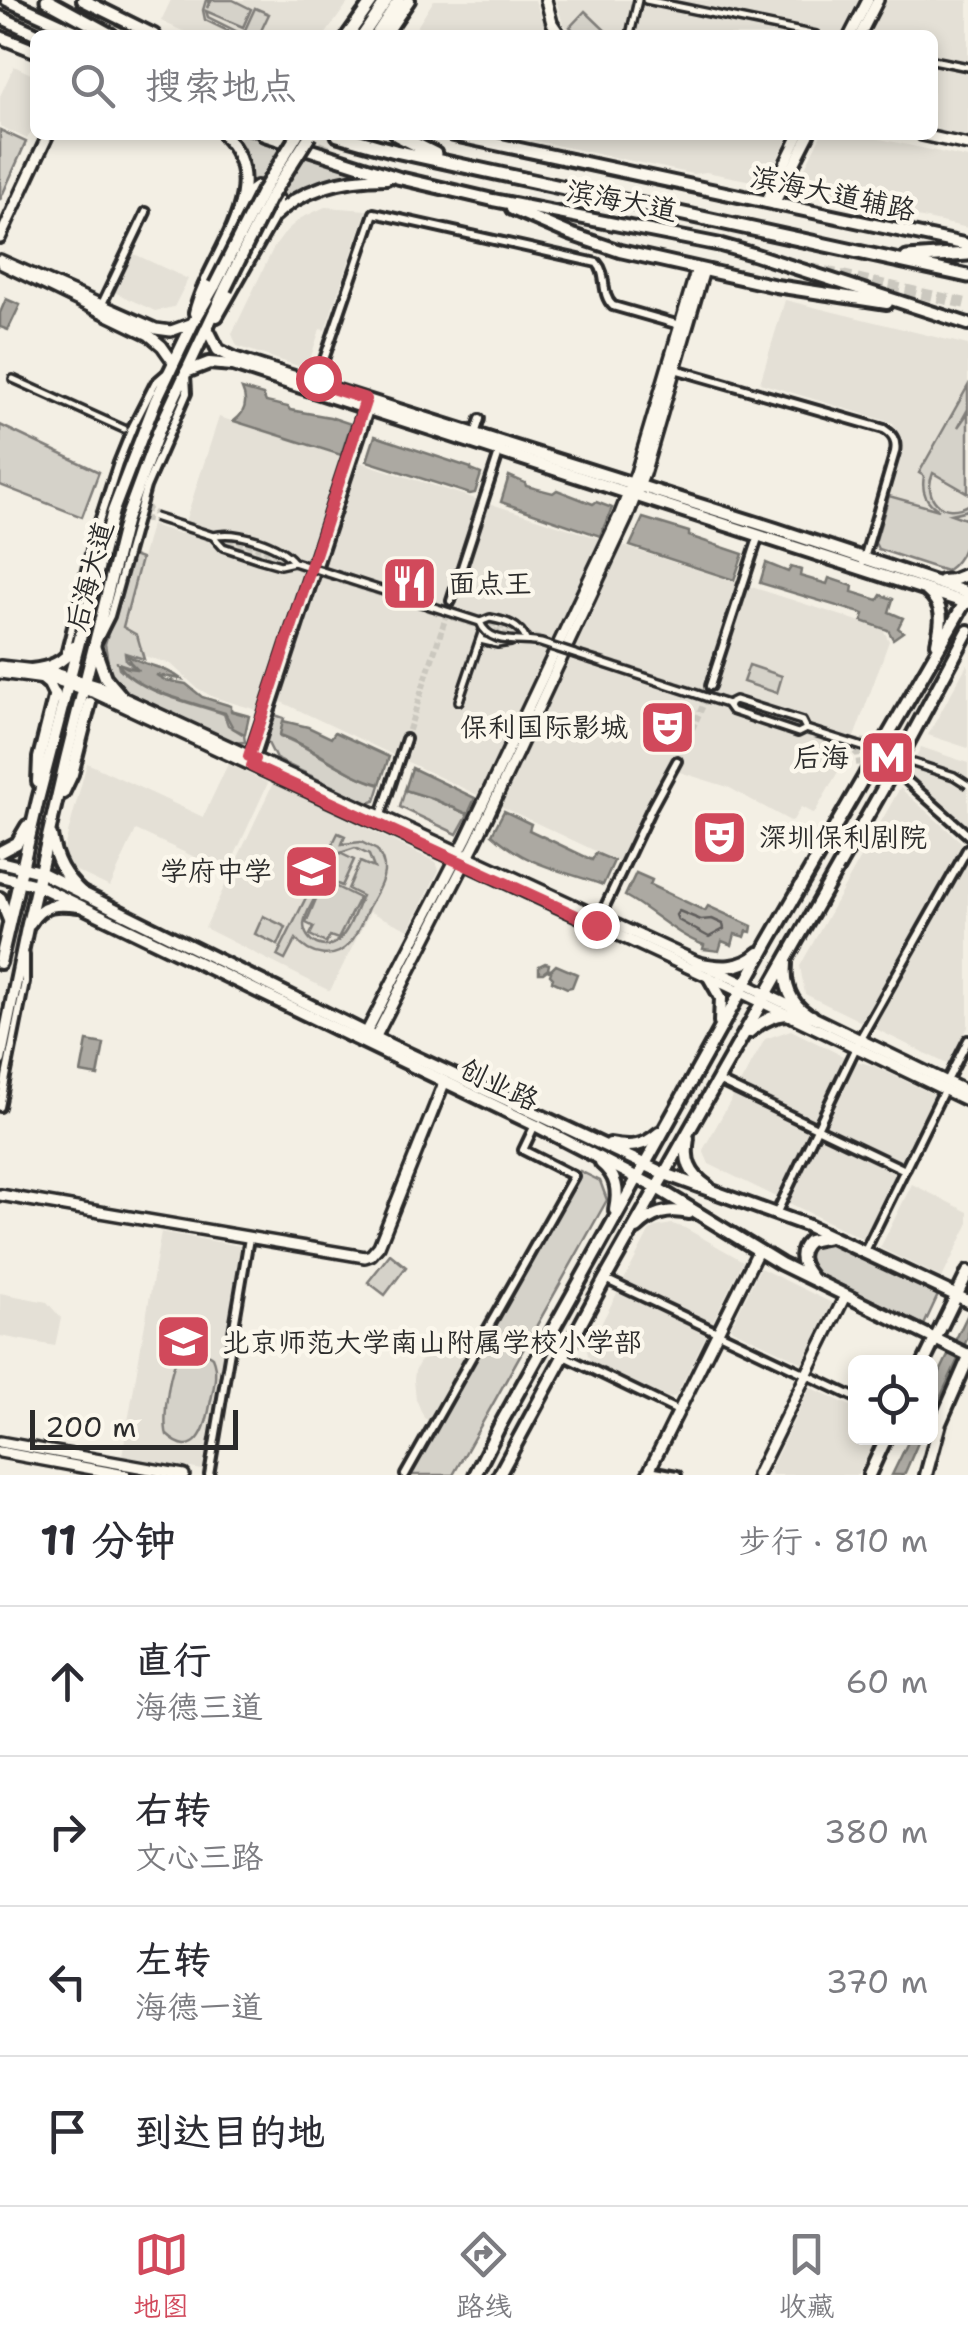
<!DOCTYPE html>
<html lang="zh">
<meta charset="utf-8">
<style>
body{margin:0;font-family:"Shantell Sans","LXGW WenKai TC",sans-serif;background:#f2f2f3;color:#2b2b33}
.controls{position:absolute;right:30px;bottom:30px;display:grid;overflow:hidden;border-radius:15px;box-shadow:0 5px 15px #0003}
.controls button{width:90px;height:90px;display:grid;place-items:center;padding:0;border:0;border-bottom:2px solid #e1e1e2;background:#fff;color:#2b2b33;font:50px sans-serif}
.scale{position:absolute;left:30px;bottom:25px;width:208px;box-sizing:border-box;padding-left:10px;border:5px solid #2b2b2b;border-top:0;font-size:28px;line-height:35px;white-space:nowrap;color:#2b2b2b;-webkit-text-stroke:8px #fbf7ec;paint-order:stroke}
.stop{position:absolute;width:30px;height:30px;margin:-22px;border:8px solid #d1495b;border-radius:50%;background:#fff}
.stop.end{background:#d1495b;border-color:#fff;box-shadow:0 2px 10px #0008}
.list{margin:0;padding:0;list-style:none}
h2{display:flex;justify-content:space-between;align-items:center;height:130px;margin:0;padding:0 40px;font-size:42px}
h2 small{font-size:32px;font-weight:400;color:#7c7c81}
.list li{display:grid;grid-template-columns:65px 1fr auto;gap:30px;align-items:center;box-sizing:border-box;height:150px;padding:0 40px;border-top:2px solid #e1e1e2}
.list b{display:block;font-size:38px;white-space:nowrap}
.list p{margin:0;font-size:32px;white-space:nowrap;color:#7c7c81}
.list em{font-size:32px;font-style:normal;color:#7c7c81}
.icon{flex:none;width:55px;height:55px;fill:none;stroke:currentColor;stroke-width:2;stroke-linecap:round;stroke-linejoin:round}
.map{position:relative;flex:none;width:968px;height:1475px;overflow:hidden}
.search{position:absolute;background:#fff;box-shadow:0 5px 15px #0003;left:30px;right:30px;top:30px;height:110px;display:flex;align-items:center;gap:25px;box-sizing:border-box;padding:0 35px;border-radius:15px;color:#7c7c81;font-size:38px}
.sheet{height:730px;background:#fff}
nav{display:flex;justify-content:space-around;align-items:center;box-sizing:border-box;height:140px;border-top:2px solid #e1e1e2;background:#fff;font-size:28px;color:#7c7c81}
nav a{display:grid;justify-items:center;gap:5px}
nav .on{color:#d1495b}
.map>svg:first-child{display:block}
</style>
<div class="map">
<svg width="968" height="1475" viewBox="0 0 968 1475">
<rect width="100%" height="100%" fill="#f3efe4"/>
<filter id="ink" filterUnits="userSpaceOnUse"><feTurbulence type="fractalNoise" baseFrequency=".01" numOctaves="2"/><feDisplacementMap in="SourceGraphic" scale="20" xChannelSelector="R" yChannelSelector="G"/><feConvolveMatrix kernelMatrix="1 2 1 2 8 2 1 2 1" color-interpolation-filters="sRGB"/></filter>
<g filter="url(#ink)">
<!-- built -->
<g fill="#e4e0d6">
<polygon points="171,0 350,0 325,35 191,35 161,21"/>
<polygon points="434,0 535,0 548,35 412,35"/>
<polygon points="556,0 968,0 968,138 933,131 933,35 572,35 562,21"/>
<polygon points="14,66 35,76 35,124 27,139 0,126 0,96"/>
<polygon points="508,135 789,135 768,179 762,183 706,172 693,174"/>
<polygon points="821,135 862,135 968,158 968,228 794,190"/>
<polygon points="325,207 367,210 325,330 320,329 307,369 237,346 232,334 273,249 287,230 301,218"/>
<polygon points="132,253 188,279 174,307 155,311 114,292"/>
<polygon points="785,300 968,345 968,520 889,496 903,448 893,423 760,383"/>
<polygon points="219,417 883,629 889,641 848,754 814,814 801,807 792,822 728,787 673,770 625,865 273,698 267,713 213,697 197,688 171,664 124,650 121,638 151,525 181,534"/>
<polygon points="968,663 968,748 928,735"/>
<polygon points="921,747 968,763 968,827 907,774"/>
<polygon points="87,763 203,817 228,764 268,783 227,872 136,830 110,887 70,868 63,852"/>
<polygon points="273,783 436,862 439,870 409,930 370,912 330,991 205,928"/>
<polygon points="900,788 968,848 968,1027 949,1065 805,994 800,966"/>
<polygon points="791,1030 849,1059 874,1066 935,1095 865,1240 709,1164 703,1150 765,1039"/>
<polygon points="912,1184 968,1212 968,1225 942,1278 880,1248"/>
<polygon points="672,1224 685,1228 743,1261 676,1396 668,1398 590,1361 587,1351 649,1232 655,1227"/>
<polygon points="161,1232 241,1246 202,1470 122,1456"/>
<polygon points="760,1268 832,1303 803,1363 730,1328"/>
<polygon points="0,1293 47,1302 61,1318 55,1346 0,1336"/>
<polygon points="459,1346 470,1354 431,1422 424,1418 416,1399 414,1380 415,1371 419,1363 429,1352"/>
<polygon points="810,1387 855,1408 856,1438 876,1438 858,1475 772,1475 770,1470"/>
</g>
<!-- green -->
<g fill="#d5d2c9" stroke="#807e7a" stroke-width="2.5" fill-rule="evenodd">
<polygon points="206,0 210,0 207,8 212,0 233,0 251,9 243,27 206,11 208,17 244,35 236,35 205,20 203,10"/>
<polygon points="255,8 269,14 259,35 251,35 244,32"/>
<polygon points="585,11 610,35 579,35 570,27"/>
<polygon points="0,130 26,142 0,200"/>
<path d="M228,135H247L377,175C338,177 314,180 281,203L262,183L247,188Z"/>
<path d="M968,386V409L958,427L968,413V493L933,473C922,499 943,518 968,505V510L951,514L968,520C968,540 964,559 946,571L878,549L875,543L889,496L939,510C926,502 921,492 924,476L919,473Z"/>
<polygon points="0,425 99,472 82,517 0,485"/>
<path d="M130,555L141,559L123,627L137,635L144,659L125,653L126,660L137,669L118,663L119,668C144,694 190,702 224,714L228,725L244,735L245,742L230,743L119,691L109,681V668L105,644Z"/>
<polygon points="749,665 782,676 777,693 743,682"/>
<path d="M275,715L284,718L280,736C315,749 344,774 380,785L375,801L367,803L276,759L267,741Z"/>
<polygon points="405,790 431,798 468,814 457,834 400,807"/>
<path d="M338,833L345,836L342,844L361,842L377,850C381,857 385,863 384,872C383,884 374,897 368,908C363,919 358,934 350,943C334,962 309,956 296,939L285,960L277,956ZM355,848L369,855L374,868L360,862L348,889L362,896C356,909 350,929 339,940C326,953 304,943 304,924C305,913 315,898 321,887L306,923L314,927L310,935L326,943L330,936L338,939L359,898L324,881L339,853L328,880L342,886L354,860L340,853Z"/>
<polygon points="263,916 286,927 278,945 255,934"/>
<polygon points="580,1171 600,1181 607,1200 453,1475 409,1475"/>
<path d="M821,1242L831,1244L938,1295L924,1325L818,1274C805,1262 800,1249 821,1242Z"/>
<polygon points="390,1254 406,1267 385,1295 368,1282"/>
<path d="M199,1348L212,1357C219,1373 213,1389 210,1405C206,1428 196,1462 167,1435C162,1421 169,1362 182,1352C188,1348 192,1349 199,1348Z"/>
</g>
<!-- water -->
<g fill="#aca9a2" stroke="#787772" stroke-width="2.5">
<polygon points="6,299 20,305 8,330 0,327 0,313"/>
<path d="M242,389L263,395L266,402L288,407L290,410L330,417L351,424L341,455L234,421C245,413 248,402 242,389Z"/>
<polygon points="375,436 471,468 471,470 481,474 475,493 470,494 367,461"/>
<polygon points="509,476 525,483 526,486 553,493 557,490 593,504 596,502 612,508 600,536 501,502"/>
<polygon points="643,518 689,532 689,536 743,554 734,580 630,546"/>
<polygon points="766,563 788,572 791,567 801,570 800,576 827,584 829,578 853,586 852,592 878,600 881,595 893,599 889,612 903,618 898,628 903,632 893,639 888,630 862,621 864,614 760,583"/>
<path d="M127,655C144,666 165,666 181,679L156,675L165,680L186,684L202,697L231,706V711L249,716L245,734L233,728L225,713C195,703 134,691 118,663L128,668L137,669L130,662Z"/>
<path d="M283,721L308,727L331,738L335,732L389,757L380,784C343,775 316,747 280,735Z"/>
<polygon points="412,768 475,798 468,814 431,798 405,790"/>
<path d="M504,811L531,824L529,830L592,860L596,853L614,861L603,885C559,869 529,867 492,834Z"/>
<path d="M636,873L652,880L650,885L705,911L708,906L752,926L751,932L747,931L745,937L735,934L732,945L722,941L719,951L703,949L704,945C674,934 653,911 625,896Z"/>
<polygon points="545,963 549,964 548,969 551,970 556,965 577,974 572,987 567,988 552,981 553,978 550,975 551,972 547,970 543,973 539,973 539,966"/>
<polygon points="87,1041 104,1044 98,1076 81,1073"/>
<polygon points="968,1314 968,1337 931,1418 930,1393"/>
<polygon points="910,1438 920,1438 904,1475 892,1475"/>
</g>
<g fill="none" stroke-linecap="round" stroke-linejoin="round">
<!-- shore -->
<polygon stroke="#5f5d5b" stroke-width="2.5" points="679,911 701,920 712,919 723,924 724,929 709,937 678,920 676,915"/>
<!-- minor-tunnel -->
<g stroke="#cbc8bf" stroke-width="6" stroke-dasharray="6 3" stroke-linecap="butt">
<polyline points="143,498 148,510 155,514 418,599"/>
<polyline points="135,524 145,519 153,520 731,708"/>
<polyline points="482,620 827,733"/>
<polyline points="762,719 850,747 858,755 861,779"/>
<polyline points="406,739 451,601"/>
<polyline points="853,741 868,742 888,734"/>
<polyline points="677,761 706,699"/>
</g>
<!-- trunk-tunnel -->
<g stroke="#cbc8bf" stroke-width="11" stroke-dasharray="11 5.5" stroke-linecap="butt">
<polyline points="0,12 53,35"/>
<polyline points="287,135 330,151"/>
<polyline points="809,268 968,304"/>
</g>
<defs>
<g id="pedestrian">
<polyline points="646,0 816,35"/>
<polyline points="630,35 638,0"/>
<polyline points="933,60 968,67"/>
<polyline points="13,379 124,429"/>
<polyline points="480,640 497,644 511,642"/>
<polyline points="459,701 483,630"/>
</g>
<g id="minor">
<polyline points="101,306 146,212"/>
<path d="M675,369L884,429C894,435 897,442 895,452L863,562"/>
<path d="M316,383L374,213L597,263C608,275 600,294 613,306L683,326"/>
<polyline points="475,434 480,419"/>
<polyline points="451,601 500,450"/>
<polyline points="98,640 110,616 146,487 187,393 186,375"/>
<polyline points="65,655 95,534 118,463 133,426 155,383 170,370"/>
<polyline points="710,686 759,535"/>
<polyline points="248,759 364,405"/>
<polyline points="254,761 370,407"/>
<polyline points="895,770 968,835"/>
<polyline points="380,818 406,739"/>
<polyline points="599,919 652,807 677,761"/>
<polyline points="718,1081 905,1170"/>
<polyline points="947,1081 968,1040"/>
<polyline points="0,1107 25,982 25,955"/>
<polyline points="776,1214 860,1039 968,848"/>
<polyline points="865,1251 944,1090"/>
<polyline points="605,1279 856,1398"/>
<polyline points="564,1356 678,1411"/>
<polyline points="649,1470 677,1475"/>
<polyline points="209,1475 249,1238"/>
<polyline points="405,1475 574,1176 523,1150 535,1125"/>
</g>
<g id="tertiary">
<polyline points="546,0 552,23 560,35"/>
<polyline points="850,35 868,0"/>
<polyline points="860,35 878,0"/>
<polyline points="922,135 968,145"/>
<polyline points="766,202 799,135"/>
<polyline points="774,204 809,135"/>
<polyline points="0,238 48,135"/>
<polyline points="0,260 156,329 171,331 193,323"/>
<polyline points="2,264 149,335 162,346 174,363"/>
<polyline points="0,666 52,672 98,686 745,984 968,1092"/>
<polyline points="0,673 59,681 95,693 709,977 968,1101"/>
<polyline points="363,1039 466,839 620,514 636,473 697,268"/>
<polyline points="373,1042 476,841 627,518 644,474 704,270"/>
<polyline points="0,1195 365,1257 371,1255 379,1246 444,1083"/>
<polyline points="0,1442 184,1475"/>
<polyline points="0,1452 125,1475"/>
<polyline points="647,1475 758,1251"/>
<polyline points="757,1475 845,1296"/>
</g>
<g id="secondary">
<polyline points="207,328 218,350 234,358 776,529 968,593"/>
<polyline points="186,372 209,363 233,365 967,603"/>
<polyline points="942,581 953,580 968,574"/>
<path d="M927,591C945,606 942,622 937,643"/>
<polyline points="0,862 40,872 392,1046 665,1174 806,1225 968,1301"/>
<polyline points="0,876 37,885 535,1125 657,1188 781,1264 968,1355"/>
<path d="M697,963C719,968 741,970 759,953"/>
<path d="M786,963C784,984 789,1002 807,1014"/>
<polyline points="709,977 721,998 720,1022"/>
<path d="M749,1032C769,1014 786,1011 812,1016"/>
<path d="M688,1138C684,1160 689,1174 708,1187"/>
<path d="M610,1144C630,1148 643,1147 659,1133"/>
<path d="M601,1163C617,1176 619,1191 615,1210"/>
<path d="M637,1228C652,1213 668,1208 689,1213"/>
<path d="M811,1277C801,1265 796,1253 809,1241L829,1237"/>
<polyline points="924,1362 968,1272"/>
<polyline points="475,1475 500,1425 769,941 968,597"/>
<polyline points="499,1475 605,1279 894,769 968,631"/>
<polyline points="869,1475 886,1438"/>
<polyline points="926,1475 940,1423 968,1359"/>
</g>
<g id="primary">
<polyline points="7,0 84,35"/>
<polyline points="83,0 154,35"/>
<polyline points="0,17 39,35"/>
<polyline points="348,35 373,0"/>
<polyline points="363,35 387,0"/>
<polyline points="376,35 399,0"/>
<polyline points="385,35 409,0"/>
<polyline points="0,37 35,51"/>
<polyline points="264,135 399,178 493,200 721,245 753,254 968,324"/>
<polyline points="454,135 968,245"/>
<polyline points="244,201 250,192 257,187 271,190 277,199 273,216"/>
<polyline points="512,209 570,234 620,251 776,286 887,303"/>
<path d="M195,313C208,256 277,190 224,135"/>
<path d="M217,316L273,217C304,187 345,178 387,178"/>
<polyline points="94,646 105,677 122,697"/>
<path d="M31,670C50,668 63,663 74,647"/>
<polyline points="43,679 49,684 56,698"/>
<polyline points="38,782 39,758 55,694"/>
<polyline points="63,793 72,774 90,703"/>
<path d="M51,835C55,861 64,876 83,894"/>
<polyline points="0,852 17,843 27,826"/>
<polyline points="0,898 9,920"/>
<path d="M30,923C42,903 57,903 79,906"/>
<polyline points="0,963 38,800 113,511 155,402 193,323 215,285"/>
<polyline points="0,1060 27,928 66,759 125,522 159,430 225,289"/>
</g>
<g id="trunk">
<polyline points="47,0 111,35"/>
<polyline points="338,135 395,151 968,276"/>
<polyline points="397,135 435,154"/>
<polyline points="907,258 968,254"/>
</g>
</defs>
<!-- pedestrian casing -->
<use href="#pedestrian" stroke="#2b2b2b" stroke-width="12"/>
<!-- minor casing -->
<use href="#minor" stroke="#2b2b2b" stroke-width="14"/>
<!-- tertiary casing -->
<use href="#tertiary" stroke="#2b2b2b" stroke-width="16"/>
<!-- secondary casing -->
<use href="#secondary" stroke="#2b2b2b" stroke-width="18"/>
<!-- primary casing -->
<use href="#primary" stroke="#2b2b2b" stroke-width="18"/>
<!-- trunk casing -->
<use href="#trunk" stroke="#2b2b2b" stroke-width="19"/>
<!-- pedestrian -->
<use href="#pedestrian" stroke="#fbf7ec" stroke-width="5"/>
<!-- minor -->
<use href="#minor" stroke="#fbf7ec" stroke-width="6"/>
<!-- tertiary -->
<use href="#tertiary" stroke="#fbf7ec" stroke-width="9"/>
<!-- secondary -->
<use href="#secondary" stroke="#fbf7ec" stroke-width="10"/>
<!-- primary -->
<use href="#primary" stroke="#fbf7ec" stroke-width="10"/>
<!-- trunk -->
<use href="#trunk" stroke="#fbf7ec" stroke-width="11"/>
<defs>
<g id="pedestrian-bridge">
<path d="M154,517L213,536L223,547L259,559L280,565L294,562L480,622C489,646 521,639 541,643L727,704L732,711L798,733L806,729L954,776L968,785"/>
<path d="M213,536C236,530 279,544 294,562"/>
<path d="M480,622L490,618C505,621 520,624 526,640"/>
<polyline points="727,704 735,700 802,721 806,729"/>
</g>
<g id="primary-bridge">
<polyline points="215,285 262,192 297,135"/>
<polyline points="225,289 270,198 310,135"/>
</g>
</defs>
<!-- pedestrian-bridge casing -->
<use href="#pedestrian-bridge" stroke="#2b2b2b" stroke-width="12" stroke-linecap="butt"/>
<!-- primary-bridge casing -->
<use href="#primary-bridge" stroke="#2b2b2b" stroke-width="18" stroke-linecap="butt"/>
<!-- pedestrian-bridge -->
<use href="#pedestrian-bridge" stroke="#fbf7ec" stroke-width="5"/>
<!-- primary-bridge -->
<use href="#primary-bridge" stroke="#fbf7ec" stroke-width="10"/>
</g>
</g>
<g fill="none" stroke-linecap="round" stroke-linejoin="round" filter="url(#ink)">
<!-- route -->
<polyline stroke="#d1495b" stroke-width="12" points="318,378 316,383 366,399 249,756 255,759 252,766 596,925"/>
</g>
<!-- icons -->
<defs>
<symbol id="restaurant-square" viewBox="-11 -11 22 22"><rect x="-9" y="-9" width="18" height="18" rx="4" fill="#d1495b" stroke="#fbf7ec"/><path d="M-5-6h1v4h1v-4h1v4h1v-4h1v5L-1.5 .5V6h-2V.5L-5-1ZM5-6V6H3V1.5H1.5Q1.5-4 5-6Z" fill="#fff"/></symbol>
<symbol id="theatre-square" viewBox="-11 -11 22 22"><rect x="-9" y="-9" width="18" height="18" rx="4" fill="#d1495b" stroke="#fbf7ec"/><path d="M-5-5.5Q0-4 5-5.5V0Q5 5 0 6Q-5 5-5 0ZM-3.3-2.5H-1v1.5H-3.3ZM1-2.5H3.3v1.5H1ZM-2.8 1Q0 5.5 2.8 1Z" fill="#fff"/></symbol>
<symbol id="metro-square" viewBox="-11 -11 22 22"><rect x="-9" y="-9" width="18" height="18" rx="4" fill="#d1495b" stroke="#fbf7ec"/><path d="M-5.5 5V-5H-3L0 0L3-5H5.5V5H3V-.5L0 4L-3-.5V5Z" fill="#fff"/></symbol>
<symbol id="school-square" viewBox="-11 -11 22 22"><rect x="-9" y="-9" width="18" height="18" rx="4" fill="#d1495b" stroke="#fbf7ec"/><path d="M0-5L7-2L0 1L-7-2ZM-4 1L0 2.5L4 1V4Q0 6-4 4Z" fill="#fff"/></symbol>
</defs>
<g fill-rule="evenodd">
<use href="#restaurant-square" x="378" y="552" width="63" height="63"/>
<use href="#theatre-square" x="636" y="696" width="63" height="63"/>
<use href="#metro-square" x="856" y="726" width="63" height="63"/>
<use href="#theatre-square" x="688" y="806" width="63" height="63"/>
<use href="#school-square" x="280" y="840" width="63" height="63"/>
<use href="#school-square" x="152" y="1310" width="63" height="63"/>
</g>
<g text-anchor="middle" stroke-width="9" stroke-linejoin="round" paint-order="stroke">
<!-- street labels -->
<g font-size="28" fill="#2b2b2b" stroke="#fbf7ec">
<text transform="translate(833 193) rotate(12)" y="10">滨海大道辅路</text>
<text transform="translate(622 200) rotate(11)" y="10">滨海大道</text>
<text transform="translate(89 576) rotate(-75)" y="10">后海大道</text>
<text transform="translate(499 1084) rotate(25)" y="10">创业路</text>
</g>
<!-- poi labels -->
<g font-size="28" fill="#2b2b2b" stroke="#fbf7ec" text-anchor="start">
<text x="448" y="593">面点王</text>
<text x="628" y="737" text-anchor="end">保利国际影城</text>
<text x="849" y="767" text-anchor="end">后海</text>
<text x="759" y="847">深圳保利剧院</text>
<text x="272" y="881" text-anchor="end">学府中学</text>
<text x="222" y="1352">北京师范大学南山附属学校小学部</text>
</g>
</g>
</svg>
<div class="controls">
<button><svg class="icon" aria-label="locate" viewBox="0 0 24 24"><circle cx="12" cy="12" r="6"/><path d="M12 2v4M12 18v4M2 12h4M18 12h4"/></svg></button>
</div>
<div class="scale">200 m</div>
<div class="stop" style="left:318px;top:378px"></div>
<div class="stop end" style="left:596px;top:925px"></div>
<div class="search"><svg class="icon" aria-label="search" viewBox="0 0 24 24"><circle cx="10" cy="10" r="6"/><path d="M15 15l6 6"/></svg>搜索地点</div>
</div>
<section class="sheet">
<h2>11 分钟<small>步行 · 810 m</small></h2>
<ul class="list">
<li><svg class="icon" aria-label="ahead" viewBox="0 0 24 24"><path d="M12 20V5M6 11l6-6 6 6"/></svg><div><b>直行</b><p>海德三道</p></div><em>60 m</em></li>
<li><svg class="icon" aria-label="right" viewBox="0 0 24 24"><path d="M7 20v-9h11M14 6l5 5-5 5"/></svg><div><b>右转</b><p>文心三路</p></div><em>380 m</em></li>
<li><svg class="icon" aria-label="left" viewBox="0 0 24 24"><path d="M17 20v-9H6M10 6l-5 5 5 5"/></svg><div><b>左转</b><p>海德一道</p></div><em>370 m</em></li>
<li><svg class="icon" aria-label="arrive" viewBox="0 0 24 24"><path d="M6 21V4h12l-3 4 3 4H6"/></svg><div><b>到达目的地</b></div></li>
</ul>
</section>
<nav>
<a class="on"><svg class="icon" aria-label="map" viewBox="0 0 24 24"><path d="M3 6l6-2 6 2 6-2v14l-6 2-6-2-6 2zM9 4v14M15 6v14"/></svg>地图</a>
<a><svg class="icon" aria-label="directions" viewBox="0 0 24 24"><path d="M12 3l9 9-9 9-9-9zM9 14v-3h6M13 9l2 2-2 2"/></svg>路线</a>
<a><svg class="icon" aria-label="saved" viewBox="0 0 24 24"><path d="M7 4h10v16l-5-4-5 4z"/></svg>收藏</a>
</nav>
